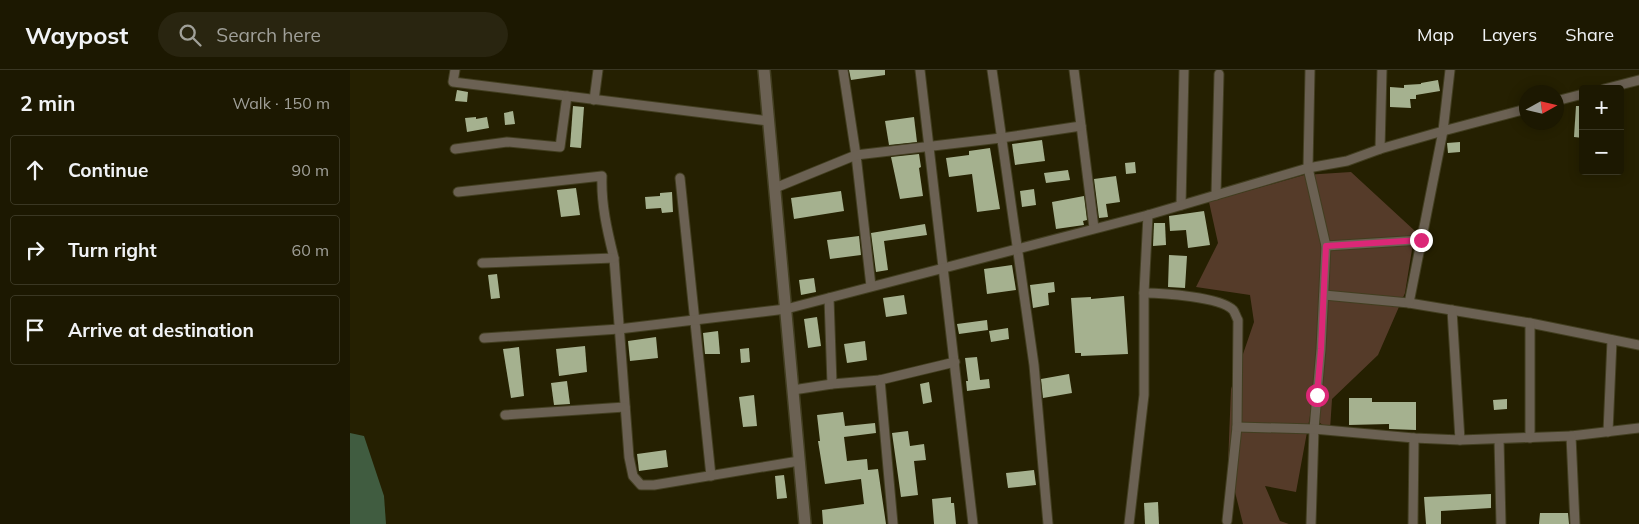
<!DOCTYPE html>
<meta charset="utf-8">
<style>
body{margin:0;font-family:Mulish,sans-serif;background:#292510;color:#f1f3f6}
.controls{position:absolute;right:15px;top:15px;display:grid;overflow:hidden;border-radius:5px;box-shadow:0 2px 12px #0003}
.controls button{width:45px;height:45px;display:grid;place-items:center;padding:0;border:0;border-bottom:1px solid #3a3723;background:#1c1801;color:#f1f3f6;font:25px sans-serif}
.compass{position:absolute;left:1169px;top:15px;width:45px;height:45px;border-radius:50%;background:#1c1801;box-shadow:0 2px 12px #0003;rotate:82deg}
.stop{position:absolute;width:15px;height:15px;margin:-11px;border:4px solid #db2777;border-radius:50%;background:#fff}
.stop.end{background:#db2777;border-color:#fff;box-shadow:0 1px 5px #0008}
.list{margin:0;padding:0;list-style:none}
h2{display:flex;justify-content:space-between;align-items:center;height:65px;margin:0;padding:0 20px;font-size:21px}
h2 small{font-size:16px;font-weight:400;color:#a0a099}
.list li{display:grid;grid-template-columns:32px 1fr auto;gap:15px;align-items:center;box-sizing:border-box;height:70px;margin:0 10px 10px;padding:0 10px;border:1px solid #3a3723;border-radius:5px}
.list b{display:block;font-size:19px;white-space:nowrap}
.list em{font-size:16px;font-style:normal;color:#a0a099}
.icon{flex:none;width:28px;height:28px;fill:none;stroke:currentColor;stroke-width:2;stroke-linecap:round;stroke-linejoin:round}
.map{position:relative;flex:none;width:1289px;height:454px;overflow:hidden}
header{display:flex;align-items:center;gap:30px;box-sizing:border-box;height:70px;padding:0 25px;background:#1c1801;border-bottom:1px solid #3a3723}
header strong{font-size:24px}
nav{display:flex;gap:28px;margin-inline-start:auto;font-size:18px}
.search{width:350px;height:45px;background:#292510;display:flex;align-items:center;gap:12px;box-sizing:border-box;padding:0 18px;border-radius:28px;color:#a0a099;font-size:19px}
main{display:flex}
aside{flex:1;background:#1c1801}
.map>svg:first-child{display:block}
</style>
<header>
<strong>Waypost</strong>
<div class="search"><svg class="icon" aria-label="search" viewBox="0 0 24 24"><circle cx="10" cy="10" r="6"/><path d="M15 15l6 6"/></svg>Search here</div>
<nav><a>Map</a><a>Layers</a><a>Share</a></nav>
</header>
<main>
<aside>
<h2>2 min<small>Walk · 150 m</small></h2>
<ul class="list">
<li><svg class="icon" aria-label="ahead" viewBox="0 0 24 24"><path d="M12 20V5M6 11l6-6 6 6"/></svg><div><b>Continue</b></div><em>90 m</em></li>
<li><svg class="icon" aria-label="right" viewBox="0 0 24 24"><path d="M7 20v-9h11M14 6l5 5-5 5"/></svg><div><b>Turn right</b></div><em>60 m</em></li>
<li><svg class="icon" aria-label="arrive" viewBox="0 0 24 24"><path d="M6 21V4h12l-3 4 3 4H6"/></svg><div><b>Arrive at destination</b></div></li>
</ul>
</aside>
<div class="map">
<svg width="1289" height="454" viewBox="0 0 1289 454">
<rect width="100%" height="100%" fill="#252001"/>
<!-- green -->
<polygon fill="#553b29" points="1001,102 1065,161 1055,223 1028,285 982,329 980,360 960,346 946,422 915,416 930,451 939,454 893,454 878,394 881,319 904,252 900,225 846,217 868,173 859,132 954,105"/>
<!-- water -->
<polygon fill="#405c40" points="0,363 14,366 34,426 36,454 0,454"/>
<!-- building -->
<g fill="#a5b18f">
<polygon points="499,0 535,0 535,5 501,10"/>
<polygon points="1088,10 1090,21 1066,25 1066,29 1060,29 1061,38 1040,37 1040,17 1054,18 1054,15 1071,14 1071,13"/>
<polygon points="107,20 118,22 117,32 105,31"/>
<polygon points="223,36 234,37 231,78 220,77"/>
<polygon points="1226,36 1233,36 1233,68 1224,67"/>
<polygon points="163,41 165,54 155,55 154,43"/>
<polygon points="126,47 126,49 137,47 139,58 117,62 115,48"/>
<polygon points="564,47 567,72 539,75 535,51"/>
<polygon points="692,70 695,91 665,95 662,74"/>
<polygon points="1110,72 1110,82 1098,83 1097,73"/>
<polygon points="640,78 650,139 627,142 622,104 599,107 596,88 619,85 619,81"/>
<polygon points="569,84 571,97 569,98 573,126 550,129 541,87"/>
<polygon points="785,92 786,103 776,104 775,93"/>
<polygon points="718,100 720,110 696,113 694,103"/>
<polygon points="766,106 770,132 756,134 758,147 749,148 744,109"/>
<polygon points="226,118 230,145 211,147 207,120"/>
<polygon points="684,119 686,135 672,137 670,121"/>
<polygon points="491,121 494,141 444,149 441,128"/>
<polygon points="322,122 323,142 312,143 311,138 296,139 295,127 310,126 310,123"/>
<polygon points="734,126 737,150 733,151 734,155 706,159 702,132"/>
<polygon points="854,141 860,175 838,178 836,160 820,161 819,146"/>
<polygon points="804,153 815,153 816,175 803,176"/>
<polygon points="575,154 577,165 534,171 538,200 526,202 521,163"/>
<polygon points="509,166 511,185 480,189 477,170"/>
<polygon points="819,185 837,186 835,218 818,217"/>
<polygon points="662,195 666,220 637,224 634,199"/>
<polygon points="147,204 150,228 141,229 138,205"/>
<polygon points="464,208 466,222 451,225 449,210"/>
<polygon points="704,212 705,222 698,223 699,235 683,238 680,215"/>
<polygon points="554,225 557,244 536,247 533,228"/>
<polygon points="774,226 778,284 731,286 731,283 725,283 721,228 741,227 741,229"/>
<polygon points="467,247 471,276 458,278 454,249"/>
<polygon points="637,250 638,260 609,264 607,254"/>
<polygon points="658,258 659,269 641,272 639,261"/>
<polygon points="368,261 370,284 355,284 353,263"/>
<polygon points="306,267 308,288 280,291 278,271"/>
<polygon points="515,271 517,290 497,293 494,274"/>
<polygon points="235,276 237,302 209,306 206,279"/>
<polygon points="169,277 174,326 161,328 153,279"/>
<polygon points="399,278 400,292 391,293 390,279"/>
<polygon points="627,287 630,310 639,309 640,318 617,321 616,311 618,311 615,288"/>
<polygon points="719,304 722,323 693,328 691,309"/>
<polygon points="217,311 220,334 204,335 201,313"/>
<polygon points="579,312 582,332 573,334 570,314"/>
<polygon points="404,325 407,356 393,357 389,327"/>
<polygon points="999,328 1022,328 1022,332 1066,332 1066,360 1039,359 1039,354 999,355"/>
<polygon points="1157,329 1157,339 1144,340 1143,330"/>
<polygon points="493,342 495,356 525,353 526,363 494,367 497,391 517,389 518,400 528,399 536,454 473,454 472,440 514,434 511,409 475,414 468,371 470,371 467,345"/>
<polygon points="558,361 560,376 574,374 576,390 564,391 568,425 551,427 542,363"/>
<polygon points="316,380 318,397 289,401 287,384"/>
<polygon points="684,400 686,415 658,418 656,403"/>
<polygon points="434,405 437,428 427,429 425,406"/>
<polygon points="1141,424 1141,438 1091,441 1091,454 1076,454 1074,427"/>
<polygon points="601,427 601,433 604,433 606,454 584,454 582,429"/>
<polygon points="808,432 809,454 795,454 794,433"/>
<polygon points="1190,443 1218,443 1219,454 1189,454"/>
</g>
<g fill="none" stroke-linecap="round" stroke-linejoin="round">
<defs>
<g id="minor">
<polyline points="105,0 103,12 419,51"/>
<polyline points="493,0 506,85 521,216"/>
<polyline points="570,0 623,454"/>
<polyline points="642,0 684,295 698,454"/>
<polyline points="724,0 744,158"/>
<polyline points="960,0 958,98 976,176 971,279 964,359 961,454"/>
<polyline points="1254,19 1289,10"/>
<polyline points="244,30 248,0"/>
<polyline points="1206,31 1233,24"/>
<polyline points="105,79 157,72 210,77 217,26"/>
<polyline points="1030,79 1032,0"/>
<polyline points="330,108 361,406"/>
<polyline points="425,118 506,85 651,68 731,56"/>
<path d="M108,122L252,106C251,134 257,160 264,188L279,387L283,406L291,415H304L449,391"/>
<polyline points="866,125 869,4"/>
<polyline points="831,135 834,0"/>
<polyline points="976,176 1071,170"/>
<polyline points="132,193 264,188"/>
<path d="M794,223C812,223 871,227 883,240C885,242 886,247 888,250L887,357L877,451"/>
<polyline points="974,225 1059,233 1180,253 1289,275"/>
<polyline points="479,228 482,314"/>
<polyline points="1059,233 1093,61 1100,0"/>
<polyline points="134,268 269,259 436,239 798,145 958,98 997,91 1030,79 1093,61 1176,39"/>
<polyline points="530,310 605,292"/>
<polyline points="443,320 482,314 530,310 543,454"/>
<polyline points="155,345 275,337"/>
<polyline points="887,357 964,359 1064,368 1110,370 1102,240"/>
<polyline points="1258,362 1262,270"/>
<polyline points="1221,366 1289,358"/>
<polyline points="1180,368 1180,253"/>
<polyline points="1149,369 1151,454"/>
<polyline points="1110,370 1221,366 1225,454"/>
<polyline points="779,454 794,325 794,223 798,145"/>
<polyline points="1063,454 1064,368"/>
</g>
<polyline id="tertiary" points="414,0 455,454"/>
</defs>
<!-- minor casing -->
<use href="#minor" stroke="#423e20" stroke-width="11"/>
<!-- tertiary casing -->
<use href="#tertiary" stroke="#423e20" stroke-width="14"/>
<!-- minor -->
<use href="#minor" stroke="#6b6153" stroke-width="9"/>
<!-- tertiary -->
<use href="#tertiary" stroke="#6b6153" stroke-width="11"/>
</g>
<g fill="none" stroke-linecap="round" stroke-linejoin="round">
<!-- route -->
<polyline stroke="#db2777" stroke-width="6" points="967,325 971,279 976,176 1071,170"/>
</g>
</svg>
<div class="controls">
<button>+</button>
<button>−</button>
</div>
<svg class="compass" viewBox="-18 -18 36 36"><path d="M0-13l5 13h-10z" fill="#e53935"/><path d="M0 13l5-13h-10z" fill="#a0a099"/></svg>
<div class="stop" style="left:967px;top:325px"></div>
<div class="stop end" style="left:1071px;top:170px"></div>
</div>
</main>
